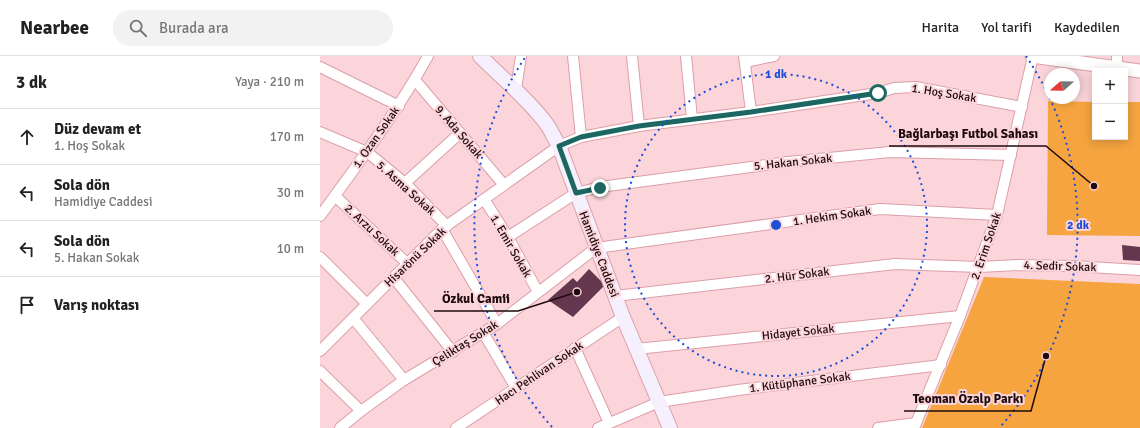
<!DOCTYPE html>
<html lang="tr">
<meta charset="utf-8">
<style>
body{margin:0;font-family:Signika,sans-serif;background:#f2f2f2;color:#222}
.controls{position:absolute;right:12px;top:12px;display:grid;overflow:hidden;border-radius:0px;box-shadow:0 2px 10px #0003}
.controls button{width:36px;height:36px;display:grid;place-items:center;padding:0;border:0;border-bottom:1px solid #e0e0e0;background:#fff;color:#222;font:20px sans-serif}
.compass{position:absolute;left:724px;top:12px;width:36px;height:36px;border-radius:50%;background:#fff;box-shadow:0 2px 10px #0003;rotate:250deg}
.stop{position:absolute;width:12px;height:12px;margin:-9px;border:3px solid #1c6762;border-radius:50%;background:#fff}
.stop.end{background:#1c6762;border-color:#fff;box-shadow:0 1px 4px #0008}
.list{margin:0;padding:0;list-style:none}
h2{display:flex;justify-content:space-between;align-items:center;height:52px;margin:0;padding:0 16px;font-size:17px}
h2 small{font-size:13px;font-weight:400;color:#767676}
.list li{display:grid;grid-template-columns:26px 1fr auto;gap:12px;align-items:center;box-sizing:border-box;height:56px;padding:0 16px;border-top:1px solid #e0e0e0}
.list b{display:block;font-size:15px;white-space:nowrap}
.list p{margin:0;font-size:13px;white-space:nowrap;color:#767676}
.list em{font-size:13px;font-style:normal;color:#767676}
.icon{flex:none;width:22px;height:22px;fill:none;stroke:currentColor;stroke-width:2;stroke-linecap:round;stroke-linejoin:round}
.map{position:relative;flex:none;width:820px;height:372px;overflow:hidden}
header{display:flex;align-items:center;gap:24px;box-sizing:border-box;height:56px;padding:0 20px;background:#fff;border-bottom:1px solid #e0e0e0}
header strong{font-size:19px}
nav{display:flex;gap:22px;margin-inline-start:auto;font-size:14px}
.search{width:280px;height:36px;background:#f2f2f2;display:flex;align-items:center;gap:10px;box-sizing:border-box;padding:0 14px;border-radius:22px;color:#767676;font-size:15px}
main{display:flex}
aside{flex:1;background:#fff}
.map>svg:first-child{display:block}
</style>
<header>
<strong>Nearbee</strong>
<div class="search"><svg class="icon" aria-label="search" viewBox="0 0 24 24"><circle cx="10" cy="10" r="6"/><path d="M15 15l6 6"/></svg>Burada ara</div>
<nav><a>Harita</a><a>Yol tarifi</a><a>Kaydedilen</a></nav>
</header>
<main>
<aside>
<h2>3 dk<small>Yaya · 210 m</small></h2>
<ul class="list">
<li><svg class="icon" aria-label="ahead" viewBox="0 0 24 24"><path d="M12 20V5M6 11l6-6 6 6"/></svg><div><b>Düz devam et</b><p>1. Hoş Sokak</p></div><em>170 m</em></li>
<li><svg class="icon" aria-label="left" viewBox="0 0 24 24"><path d="M17 20v-9H6M10 6l-5 5 5 5"/></svg><div><b>Sola dön</b><p>Hamidiye Caddesi</p></div><em>30 m</em></li>
<li><svg class="icon" aria-label="left" viewBox="0 0 24 24"><path d="M17 20v-9H6M10 6l-5 5 5 5"/></svg><div><b>Sola dön</b><p>5. Hakan Sokak</p></div><em>10 m</em></li>
<li><svg class="icon" aria-label="arrive" viewBox="0 0 24 24"><path d="M6 21V4h12l-3 4 3 4H6"/></svg><div><b>Varış noktası</b></div></li>
</ul>
</aside>
<div class="map">
<svg width="820" height="372" viewBox="0 0 820 372">
<rect width="100%" height="100%" fill="#fbd5da"/>
<!-- green -->
<g fill="#f5a43f">
<polygon points="728,45 775,46 775,81 805,81 805,46 820,46 820,180 727,179"/>
<polygon points="664,221 820,228 820,372 602,372"/>
</g>
<!-- building -->
<g fill="#65374f">
<polygon points="802,189 820,191 820,205 803,204"/>
<polygon points="269,213 285,229 253,261 228,244 253,222 257,226"/>
</g>
<g fill="none" stroke-linecap="round" stroke-linejoin="round">
<defs>
<g id="minor">
<polyline points="253,0 261,81"/>
<polyline points="312,0 319,70"/>
<polyline points="366,0 372,63"/>
<polyline points="424,0 431,56"/>
<polyline points="797,0 797,13"/>
<polyline points="425,6 454,0"/>
<polyline points="0,11 79,50"/>
<polyline points="95,24 184,129"/>
<polyline points="196,33 201,0"/>
<polyline points="0,76 47,96 85,127 127,170"/>
<polyline points="85,127 140,77"/>
<polyline points="15,140 88,208"/>
<polyline points="164,143 188,181 218,236"/>
<path d="M0,160C38,108 77,56 108,0"/>
<polyline points="122,173 177,268"/>
<polyline points="188,181 256,137 280,131 468,106 570,96 691,99"/>
<polyline points="0,201 47,248"/>
<polyline points="74,222 133,296"/>
<polyline points="295,240 575,208 659,211 699,209 752,210 820,214"/>
<polyline points="33,262 84,324"/>
<polyline points="164,278 196,332"/>
<polyline points="255,292 289,367"/>
<polyline points="316,293 640,260"/>
<polyline points="0,295 122,173 239,90 261,81 319,70 431,56 558,37 574,32 596,31 702,51"/>
<polyline points="0,315 41,355"/>
<polyline points="20,372 41,355 84,324 177,268 276,192 560,153 677,159"/>
<polyline points="136,372 303,261"/>
<polyline points="278,372 339,346 418,334 621,309"/>
<polyline points="558,372 596,367"/>
<polyline points="594,372 640,260 677,159 713,0"/>
</g>
<polyline id="tertiary" points="712,0 820,15"/>
<path id="secondary" d="M160,0C182,22 206,41 225,66C231,73 234,82 239,90L303,261L350,372"/>
</defs>
<!-- minor casing -->
<use href="#minor" stroke="#dc9fa9" stroke-width="12"/>
<!-- tertiary casing -->
<use href="#tertiary" stroke="#dc9fa9" stroke-width="15"/>
<!-- secondary casing -->
<use href="#secondary" stroke="#dc9fa9" stroke-width="16"/>
<!-- minor -->
<use href="#minor" stroke="#fff" stroke-width="10"/>
<!-- tertiary -->
<use href="#tertiary" stroke="#fff" stroke-width="13"/>
<!-- secondary -->
<use href="#secondary" stroke="#f6effd" stroke-width="14"/>
</g>
<g fill="none" stroke-linecap="round" stroke-linejoin="round">
<!-- route -->
<polyline stroke="#1c6762" stroke-width="5" points="280,132 256,137 239,90 261,81 319,70 431,56 558,37"/>
</g>
<!-- distance rings -->
<g fill="none" stroke="#1d4ed8" stroke-width="2" stroke-dasharray="2 4">
<circle cx="456" cy="169" r="151"/>
<path d="M232 371A302 302 0 0 1 206 0M706 0A302 302 0 0 1 680 371"/>
</g>
<g text-anchor="middle" stroke-width="4" stroke-linejoin="round" paint-order="stroke">
<!-- street labels -->
<g font-size="12" fill="#1f0a0e" stroke="#fbd5da">
<text transform="translate(624 37) rotate(9)" y="4">1. Hoş Sokak</text>
<text transform="translate(139 76) rotate(49)" y="4">9. Ada Sokak</text>
<text transform="translate(56 81) rotate(-55)" y="4">1. Ozan Sokak</text>
<text transform="translate(473 106) rotate(-6)" y="4">5. Hakan Sokak</text>
<text transform="translate(86 132) rotate(42)" y="4">5. Asma Sokak</text>
<text transform="translate(512 160) rotate(-8)" y="4">1. Hekim Sokak</text>
<text transform="translate(52 174) rotate(43)" y="4">2. Arzu Sokak</text>
<text transform="translate(191 190) rotate(60)" y="4">1. Emir Sokak</text>
<text transform="translate(666 190) rotate(-71)" y="4">2. Erim Sokak</text>
<text transform="translate(279 198) rotate(69)" y="4">Hamidiye Caddesi</text>
<text transform="translate(95 201) rotate(-44)" y="4">Hisarönü Sokak</text>
<text transform="translate(740 210) rotate(2)" y="4">4. Sedir Sokak</text>
<text transform="translate(477 219) rotate(-7)" y="4">2. Hür Sokak</text>
<text transform="translate(478 276) rotate(-6)" y="4">Hidayet Sokak</text>
<text transform="translate(145 287) rotate(-32)" y="4">Çeliktaş Sokak</text>
<text transform="translate(219 317) rotate(-34)" y="4">Hacı Pehlivan Sokak</text>
<text transform="translate(480 326) rotate(-7)" y="4">1. Kütüphane Sokak</text>
</g>
</g>
<circle cx="456" cy="169" r="6" fill="#1d4ed8" stroke="#fbd5da" stroke-width="2"/>
<g font-size="12" text-anchor="middle" font-weight="bold" fill="#1d4ed8" stroke="#fbd5da" stroke-width="4" stroke-linejoin="round" paint-order="stroke">
<text x="456" y="22">1 dk</text>
<text x="758" y="173">2 dk</text>
</g>
<!-- callouts -->
<path fill="none" stroke="#1f0a0e" stroke-width="1.5" d="M774 130L726 90H569M257 236L198 255H114M726 300L711 355H584"/>
<g fill="#1f0a0e" stroke="#fbd5da" stroke-width="1.5">
<circle cx="774" cy="130" r="4"/>
<circle cx="257" cy="236" r="4"/>
<circle cx="726" cy="300" r="4"/>
</g>
<g font-size="13" text-anchor="middle" font-weight="bold" fill="#1f0a0e" stroke="#fbd5da" stroke-width="4" stroke-linejoin="round" paint-order="stroke">
<text x="648" y="82">Bağlarbaşı Futbol Sahası</text>
<text x="156" y="247">Özkul Camii</text>
<text x="648" y="347">Teoman Özalp Parkı</text>
</g>
</svg>
<div class="controls">
<button>+</button>
<button>−</button>
</div>
<svg class="compass" viewBox="-18 -18 36 36"><path d="M0-13l5 13h-10z" fill="#e53935"/><path d="M0 13l5-13h-10z" fill="#767676"/></svg>
<div class="stop" style="left:558px;top:37px"></div>
<div class="stop end" style="left:280px;top:132px"></div>
</div>
</main>
